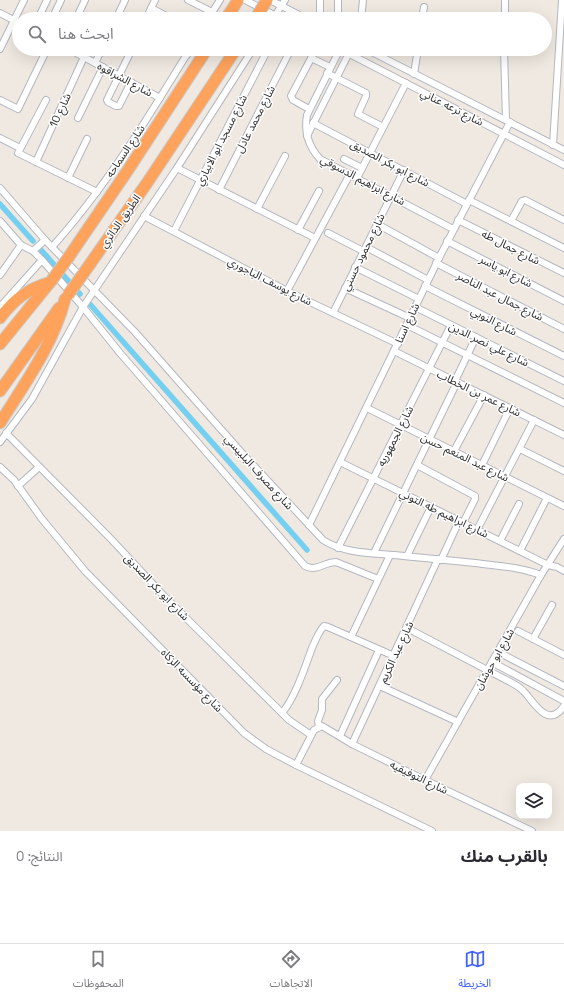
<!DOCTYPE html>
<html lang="ar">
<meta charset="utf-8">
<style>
body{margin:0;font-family:"Space Grotesk","Noto Sans Arabic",sans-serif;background:#f7f7f7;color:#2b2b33;direction:rtl}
.controls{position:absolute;right:12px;bottom:12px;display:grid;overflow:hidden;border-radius:8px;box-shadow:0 4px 16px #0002}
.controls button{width:36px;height:36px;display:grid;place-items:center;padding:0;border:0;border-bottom:1px solid #e1e1e2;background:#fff;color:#2b2b33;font:20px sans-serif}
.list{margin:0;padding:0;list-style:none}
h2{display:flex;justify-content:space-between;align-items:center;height:52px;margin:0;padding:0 16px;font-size:17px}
h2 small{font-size:13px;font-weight:400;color:#7c7c81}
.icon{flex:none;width:22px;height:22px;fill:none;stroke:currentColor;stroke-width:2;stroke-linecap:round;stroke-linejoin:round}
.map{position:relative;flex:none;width:564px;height:831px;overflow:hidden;direction:ltr}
.search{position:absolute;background:#fff;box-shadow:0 4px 16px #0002;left:12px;right:12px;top:12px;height:44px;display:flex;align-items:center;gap:10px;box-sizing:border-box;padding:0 14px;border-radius:22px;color:#7c7c81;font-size:15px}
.sheet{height:112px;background:#fff}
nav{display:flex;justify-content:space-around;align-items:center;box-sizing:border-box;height:56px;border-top:1px solid #e1e1e2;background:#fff;font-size:11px;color:#7c7c81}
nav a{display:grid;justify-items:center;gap:2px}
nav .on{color:#4264fb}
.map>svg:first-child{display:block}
</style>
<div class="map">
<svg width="564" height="831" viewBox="0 0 564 831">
<rect width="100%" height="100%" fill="#efe9e1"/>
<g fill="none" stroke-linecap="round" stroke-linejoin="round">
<!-- canal -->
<g stroke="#75cff0" stroke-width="5.5">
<polyline points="0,204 33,241"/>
<polyline points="42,251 80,294"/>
<polyline points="88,302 307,550"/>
</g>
<defs>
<g id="street">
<polyline points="188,0 212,12"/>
<polyline points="245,0 282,19"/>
<polyline points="270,0 307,19"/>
<polyline points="151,8 172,19"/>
<polyline points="0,13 19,23"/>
<polyline points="91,18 94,19"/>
<polyline points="38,19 47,0"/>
<polyline points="52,19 61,0"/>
<polyline points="76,19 85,0"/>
<polyline points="116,19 125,0"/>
<polyline points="146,19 155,0"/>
<polyline points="208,19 220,0"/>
<polyline points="273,19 285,0"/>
<polyline points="320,19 320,0"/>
<polyline points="338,19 338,0"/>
<polyline points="361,19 363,0"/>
<polyline points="422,19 424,7"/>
<polyline points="505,19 505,0"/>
<polyline points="0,49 24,0"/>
<polyline points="69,49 160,98"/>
<polyline points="176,49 187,55"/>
<path d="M340,49L307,115C304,132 308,146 320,159L453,229"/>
<polyline points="340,49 564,165"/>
<polyline points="366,49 564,150"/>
<polyline points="504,49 506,120"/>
<polyline points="311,58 330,67"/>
<polyline points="95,63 102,49"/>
<polyline points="327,73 366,93 366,96 358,114 383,127"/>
<polyline points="414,74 418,49"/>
<polyline points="131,82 119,106 116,106 108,102 107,100 132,49"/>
<polyline points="0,100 18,109 47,49"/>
<polyline points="46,100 18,153 97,192"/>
<polyline points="309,109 293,100 291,96 316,49"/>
<polyline points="78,118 103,67"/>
<polyline points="313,123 467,204"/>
<polyline points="307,136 349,53"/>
<polyline points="0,138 20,148"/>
<polyline points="553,145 562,0"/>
<polyline points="344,159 362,168"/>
<polyline points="36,162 84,57"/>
<polyline points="177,168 315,238"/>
<polyline points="68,178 87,139"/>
<polyline points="357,178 406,83"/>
<path d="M0,188L45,240L135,332L241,452L323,540C343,553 371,553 394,555C421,558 448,560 475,563C498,566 520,567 541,575"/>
<polyline points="219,190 291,49"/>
<polyline points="469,200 564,248"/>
<polyline points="257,209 285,156"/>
<polyline points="144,216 287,291 398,344"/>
<polyline points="458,220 564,273"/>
<path d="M0,221L21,245L33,251L42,260L83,307L120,353L305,566C317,572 324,562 336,562L378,579"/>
<polyline points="511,221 522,201 525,200 564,220"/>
<polyline points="377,224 439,258"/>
<polyline points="298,230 319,191"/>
<polyline points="174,231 268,49"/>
<polyline points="328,233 363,251"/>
<polyline points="447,241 564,301"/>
<path d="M52,247C106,187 148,118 190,49"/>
<polyline points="366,247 428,280"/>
<polyline points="33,251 45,240"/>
<polyline points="436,263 564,329"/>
<polyline points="355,267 419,299"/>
<polyline points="0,275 21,245"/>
<polyline points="425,286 564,356"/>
<polyline points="345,288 410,318"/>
<polyline points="287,291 350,174"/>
<polyline points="0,307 42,260"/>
<polyline points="415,307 564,381"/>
<polyline points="333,313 404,170"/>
<polyline points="407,325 564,403"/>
<polyline points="394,351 564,435"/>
<polyline points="455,381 476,337"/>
<polyline points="367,408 564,506"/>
<polyline points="6,433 112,540 164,596 289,720 311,735"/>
<polyline points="0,442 32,399 83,307 177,168 253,49"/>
<polyline points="520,449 564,471"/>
<polyline points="454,451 484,395"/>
<polyline points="340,462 548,565 557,567 564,571"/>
<polyline points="417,465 475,496 475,499 463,523"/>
<polyline points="482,465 510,408"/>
<polyline points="0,467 14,480 42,519 85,571 244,733 266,749 296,765 432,831"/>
<polyline points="18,486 39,467"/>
<polyline points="309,525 439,258 510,122"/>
<polyline points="477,530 534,420"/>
<polyline points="500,541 519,504"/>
<polyline points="338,548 451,325"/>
<polyline points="520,551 547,498"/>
<polyline points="374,553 457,382"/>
<polyline points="407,556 431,507"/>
<polyline points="441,560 459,521"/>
<path d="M407,628L512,683C518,686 523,690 527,695C537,708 550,727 564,706"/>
<polyline points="518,631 564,655"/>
<polyline points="351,637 390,555"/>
<polyline points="533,639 552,605"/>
<polyline points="498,652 564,686"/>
<polyline points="492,662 564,701"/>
<polyline points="380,686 458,722"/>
<path d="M282,713C295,698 305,667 312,648C315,641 319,631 324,626L328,627L394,656"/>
<polyline points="319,727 318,721 322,710 322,699 337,680"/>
<polyline points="340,736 379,650"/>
<polyline points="352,744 438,559"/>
<polyline points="296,765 314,730 322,726 352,744 425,780 532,831"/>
<polyline points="425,780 541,575 564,539"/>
</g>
<g id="highway">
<polyline points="226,19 238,0"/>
<polyline points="255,19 260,11"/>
<polyline points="68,258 128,170 207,49"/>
<polyline points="83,274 147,183 236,49"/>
<path d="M0,318C13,301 27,289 48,283"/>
<polyline points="0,344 52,280"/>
<polyline points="0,391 59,308"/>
<path d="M0,423C25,383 53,345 65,299"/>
</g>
</defs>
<!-- street casing -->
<use href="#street" stroke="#b4b7c1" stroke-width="8"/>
<!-- highway casing -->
<use href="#highway" stroke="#c9c9c9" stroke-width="13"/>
<!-- street -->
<use href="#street" stroke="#fff" stroke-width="6"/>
<!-- highway -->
<use href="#highway" stroke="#ffa35c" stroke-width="11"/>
<defs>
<g id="highway-bridge">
<polyline points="260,11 267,0"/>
<polyline points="52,280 68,258"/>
<polyline points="68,295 83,274"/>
</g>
</defs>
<!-- highway-bridge casing -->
<use href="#highway-bridge" stroke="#c9c9c9" stroke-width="13" stroke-linecap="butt"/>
<!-- highway-bridge -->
<use href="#highway-bridge" stroke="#ffa35c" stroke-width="11"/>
</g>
<g text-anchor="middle" stroke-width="3" stroke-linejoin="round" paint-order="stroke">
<!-- street labels -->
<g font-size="11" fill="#2e2e2e" stroke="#fff">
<text transform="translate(125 79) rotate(28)" y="4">شارع الشراقوه</text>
<text transform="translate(452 107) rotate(27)" y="4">شارع ترعه عناني</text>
<text transform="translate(60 110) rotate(-65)" y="4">شارع 10</text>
<text transform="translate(255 119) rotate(-63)" y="4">شارع محمد عادل</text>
<text transform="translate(221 140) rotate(-63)" y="4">شارع مسجد ابو الابياري</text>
<text transform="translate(125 151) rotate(-56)" y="4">شارع السماحه</text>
<text transform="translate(390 163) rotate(28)" y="4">شارع ابو بكر الصديق</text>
<text transform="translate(363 180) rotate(28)" y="4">شارع ابراهيم الدسوقي</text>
<text transform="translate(120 221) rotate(-55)" y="4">الطريق الدائري</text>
<text transform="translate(511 247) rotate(27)" y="4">شارع جمال طه</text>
<text transform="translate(363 252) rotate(-64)" y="4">شارع محمود حسني</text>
<text transform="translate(506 271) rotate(27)" y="4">شارع ابو ياسر</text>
<text transform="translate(270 281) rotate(27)" y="4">شارع يوسف الباجوري</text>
<text transform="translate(500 296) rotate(27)" y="4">شارع جمال عبد الناصر</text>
<text transform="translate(494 321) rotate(27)" y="4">شارع النوبي</text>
<text transform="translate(407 323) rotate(-65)" y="4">شارع اسنا</text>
<text transform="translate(489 344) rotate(26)" y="4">شارع علي نصر الدين</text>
<text transform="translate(479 393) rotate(26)" y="4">شارع عمر بن الخطاب</text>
<text transform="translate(395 436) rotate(-63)" y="4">شارع الجمهوريه</text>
<text transform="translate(465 457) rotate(26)" y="4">شارع عبد المنعم حسن</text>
<text transform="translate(259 472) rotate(48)" y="4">شارع مصرف البلبيسي</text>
<text transform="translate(444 513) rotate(26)" y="4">شارع ابراهيم طه التوني</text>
<text transform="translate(157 587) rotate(46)" y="4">شارع ابو بكر الصديق</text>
<text transform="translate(396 652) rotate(-65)" y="4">شارع عبد الكريم</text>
<text transform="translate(494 659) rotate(-60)" y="4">شارع ابو حوشان</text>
<text transform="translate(192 680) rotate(46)" y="4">شارع مؤسسه الزكاه</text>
<text transform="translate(419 777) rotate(26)" y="4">شارع التوفيقيه</text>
</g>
</g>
</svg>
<div class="controls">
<button><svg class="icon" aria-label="layers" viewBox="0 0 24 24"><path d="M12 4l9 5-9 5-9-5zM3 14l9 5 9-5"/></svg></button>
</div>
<div class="search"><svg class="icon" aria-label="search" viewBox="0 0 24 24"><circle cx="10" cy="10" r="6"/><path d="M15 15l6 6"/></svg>ابحث هنا</div>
</div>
<section class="sheet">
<h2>بالقرب منك<small>النتائج: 0</small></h2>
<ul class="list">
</ul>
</section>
<nav>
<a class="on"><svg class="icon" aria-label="map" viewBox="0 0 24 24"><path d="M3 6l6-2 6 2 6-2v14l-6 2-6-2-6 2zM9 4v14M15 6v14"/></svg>الخريطة</a>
<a><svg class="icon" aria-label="directions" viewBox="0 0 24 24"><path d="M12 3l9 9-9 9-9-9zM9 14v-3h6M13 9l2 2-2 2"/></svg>الاتجاهات</a>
<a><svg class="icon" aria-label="saved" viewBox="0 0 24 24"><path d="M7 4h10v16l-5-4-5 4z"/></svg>المحفوظات</a>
</nav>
